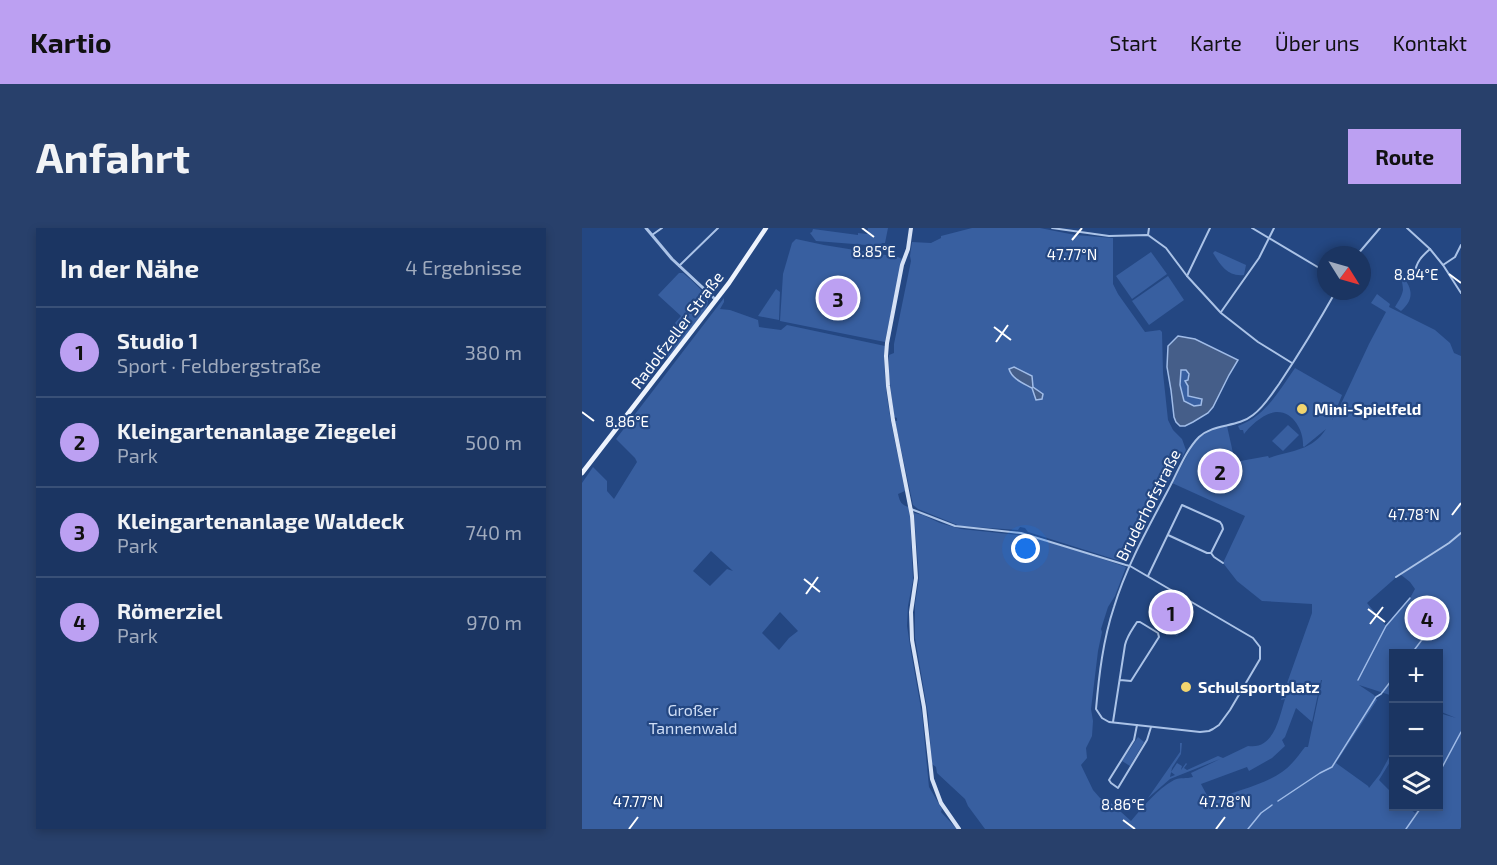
<!DOCTYPE html>
<html lang="de">
<meta charset="utf-8">
<style>
body{margin:0;font-family:"Exo 2",sans-serif;background:#28406b;color:#f1f3f6}
.controls{position:absolute;right:18px;bottom:18px;display:grid;overflow:hidden;border-radius:0px;box-shadow:0 3px 9px #0003}
.controls button{width:54px;height:54px;display:grid;place-items:center;padding:0;border:0;border-bottom:2px solid #395077;background:#1b3562;color:#f1f3f6;font:30px sans-serif}
.compass{position:absolute;left:735px;top:18px;width:54px;height:54px;border-radius:50%;background:#1b3562;box-shadow:0 3px 9px #0003;rotate:127deg}
.you{position:absolute;left:444px;top:321px;width:21px;height:21px;margin:-15px;border:4px solid #fff;border-radius:50%;background:#1a73e8;box-shadow:0 0 0 9px #1a73e833}
.badge{display:grid;place-items:center;width:39px;height:39px;border-radius:50%;background:#bca0f2;color:#111;font-size:20px;font-weight:700}
.pin{position:absolute;translate:-50% -50%;border:3px solid #fff;box-shadow:0 2px 6px #0006}
.list{margin:0;padding:0;list-style:none}
h2{display:flex;justify-content:space-between;align-items:center;height:78px;margin:0;padding:0 24px;font-size:26px}
h2 small{font-size:20px;font-weight:400;color:#a0abbe}
.list li{display:grid;grid-template-columns:39px 1fr auto;gap:18px;align-items:center;box-sizing:border-box;height:90px;padding:0 24px;border-top:2px solid #395077}
.list b{display:block;font-size:22px;white-space:nowrap}
.list p{margin:0;font-size:20px;white-space:nowrap;color:#a0abbe}
.list em{font-size:20px;font-style:normal;color:#a0abbe}
.icon{flex:none;width:33px;height:33px;fill:none;stroke:currentColor;stroke-width:2;stroke-linecap:round;stroke-linejoin:round}
.map{position:relative;flex:none;width:879px;height:601px;overflow:hidden;border-radius:0px}
header{display:flex;align-items:center;gap:36px;box-sizing:border-box;height:84px;padding:0 30px;background:#bca0f2;color:#111}
header strong{font-size:28px}
nav{display:flex;gap:33px;margin-inline-start:auto;font-size:21px}
.intro{display:flex;align-items:center;justify-content:space-between;box-sizing:border-box;height:144px;padding:0 36px}
h1{margin:0;font-size:42px}
.button{padding:15px 27px;border-radius:0px;background:#bca0f2;color:#111;font-size:21px;font-weight:700}
main{display:flex;gap:36px;padding:0 36px}
aside{flex:1;background:#1b3562;border-radius:0px;box-shadow:0 3px 9px #0003}
.map>svg:first-child{display:block}
</style>
<header>
<strong>Kartio</strong>
<nav><a>Start</a><a>Karte</a><a>Über uns</a><a>Kontakt</a></nav>
</header>
<div class="intro"><h1>Anfahrt</h1><a class="button">Route</a></div>
<main>
<aside>
<h2>In der Nähe<small>4 Ergebnisse</small></h2>
<ul class="list">
<li><span class="badge">1</span><div><b>Studio 1</b><p>Sport · Feldbergstraße</p></div><em>380 m</em></li>
<li><span class="badge">2</span><div><b>Kleingartenanlage Ziegelei</b><p>Park</p></div><em>500 m</em></li>
<li><span class="badge">3</span><div><b>Kleingartenanlage Waldeck</b><p>Park</p></div><em>740 m</em></li>
<li><span class="badge">4</span><div><b>Römerziel</b><p>Park</p></div><em>970 m</em></li>
</ul>
</aside>
<div class="map">
<svg width="879" height="601" viewBox="0 0 879 601">
<rect width="100%" height="100%" fill="#244782"/>
<!-- green -->
<g fill="#385fa0" fill-rule="evenodd">
<polygon points="286,0 306,0 303,15 300,15 297,18 234,13 228,5 230,4 231,1 276,7 276,5 285,6"/>
<polygon points="390,0 458,0 493,7 531,10 531,56 536,66 563,104 578,102 580,104 581,145 586,192 591,202 600,211 604,222 600,230 597,232 594,240 555,310 544,333 535,332 446,304 443,300 438,299 436,302 378,298 336,281 331,277 313,193 315,193 315,190 312,189 307,147 307,127 312,125 312,116 329,33 328,28 330,14 349,15 359,10 359,8"/>
<polygon points="214,11 242,17 316,29 320,31 303,114 198,93 201,46 210,15"/>
<path d="M633,23L664,37L662,47C646,49 639,38 631,25Z"/>
<polygon points="569,24 585,46 550,71 534,48"/>
<path d="M97,45H101C107,50 125,65 126,73C126,77 124,80 123,83L86,130L77,121L96,98L93,95L99,88L76,67Z"/>
<polygon points="586,48 602,72 567,97 550,73"/>
<path d="M821,49C831,61 832,72 819,83L813,79C816,74 820,68 821,62C821,56 819,54 821,49Z"/>
<polygon points="194,61 198,64 197,92 176,88"/>
<path d="M795,66L808,76L807,79L853,102L868,115L872,125L879,128V599L878,601H403L386,578L383,571L355,545L354,539L350,536L346,486L333,410V376L337,350L332,285L341,287L358,295L379,301L445,308L494,322L544,339L533,368L526,379L519,401L520,404L516,423L509,481L511,493L510,508L504,520L505,530L499,537L511,562L518,570L529,575L549,593C562,578 574,562 592,552C599,549 604,551 611,549L609,545L638,531L588,551L566,570L598,524V515H600L599,526L590,540L588,549L593,547L589,544L595,535L600,538L599,542L604,535L605,536L602,540L605,542L636,528L641,530L666,518C692,522 697,490 703,471L699,472L730,385V376L680,373L655,353L641,335L663,288L590,255L613,213L626,202L645,198L653,234L686,228L687,230C710,222 730,223 744,201L722,219L721,218C722,204 712,183 694,184C682,185 668,198 662,206L661,202H658L656,198C684,188 696,164 713,140L760,167L750,192L758,178L787,116L804,84L789,75ZM818,346L828,354L833,361L828,370L804,398L785,375ZM812,425H856L857,483L874,490L857,485L856,578L838,579L833,585L826,579L812,578L811,566L797,552L808,534L811,536V522L798,546L787,560L786,558L754,535L795,472L792,467L777,457L811,468ZM739,452H740L726,519H723C716,528 709,538 700,544C679,559 651,562 629,575L619,556L665,539L667,543L690,530L703,518L700,512L703,509L714,480L730,494Z"/>
<path d="M142,70V74L138,81L148,82L176,92L177,99L199,102L205,97L303,118C299,161 315,219 323,263L316,266C318,274 319,277 327,279L328,288L331,352L326,378L325,398L329,424L340,486L347,559L360,581L359,584L375,601H0V255L11,239L25,253V263L32,271L55,234L53,230L34,211ZM129,323L151,343L145,341L128,358L111,343ZM198,384L216,403L207,410L197,422L180,405Z"/>
<polygon points="599,142 604,142 607,149 606,168 620,171 619,177 612,178 602,173 598,157"/>
<polygon points="706,197 717,207 701,223 690,213"/>
<polygon points="602,372 613,378 595,408 584,402"/>
<polygon points="556,509 562,514 548,538 540,533"/>
</g>
<!-- water -->
<g fill="#455e89" stroke="#a0bce8" stroke-width="1.5" fill-rule="evenodd">
<path d="M596,108L613,111L656,132L647,147L631,179L626,185L611,194L603,198H598L594,194L592,189L589,162L585,139L586,118ZM599,142H604L607,146L606,152L603,153L606,158V168L620,171L619,177L612,178L602,173L598,157Z"/>
<path d="M432,139L450,148L451,159L461,166L460,171L454,172L450,160C441,155 430,151 427,141Z"/>
</g>
<g fill="none" stroke-linecap="round" stroke-linejoin="round">
<!-- stream -->
<g stroke="#a0bce8" stroke-width="1.5">
<polyline points="830,425 857,389"/>
<polyline points="776,452 804,398 828,370"/>
<polyline points="856,547 879,504"/>
<polyline points="696,573 738,545 750,539 794,469 799,466 812,449"/>
<polyline points="666,601 679,585 690,577"/>
<polyline points="824,601 840,578"/>
</g>
<!-- minor -->
<g stroke="#abc3e7" stroke-width="2">
<polyline points="470,0 527,8 566,7 584,20 605,48 639,85 676,114 710,135"/>
<polyline points="670,0 744,44"/>
<polyline points="825,0 848,21 861,37 879,65"/>
<polyline points="70,7 80,0"/>
<polyline points="566,7 567,0"/>
<polyline points="775,27 798,0"/>
<polyline points="861,37 873,29 879,17"/>
<polyline points="97,38 136,0"/>
<polyline points="605,48 628,0"/>
<path d="M836,49L833,45C834,34 840,28 848,21"/>
<polyline points="639,84 677,30 692,0"/>
<path d="M329,281L373,298L439,305L544,337L548,338L671,410L678,419V431L648,482L637,497L631,501L627,503L618,504L527,494L520,490L514,481C517,447 521,412 532,379C544,339 566,300 585,264C595,246 603,223 617,209C632,195 655,200 671,187C682,179 689,167 697,156C717,126 736,95 754,63"/>
<polyline points="586,307 625,325 629,325 632,329 641,335"/>
<polyline points="566,348 600,277 638,294 640,297 641,301 629,325"/>
<polyline points="814,349 867,315 879,305"/>
<path d="M531,494L543,417C545,408 550,402 555,394H558L576,405L577,409L549,453L538,452"/>
<polyline points="555,497 552,512 527,552 529,555 536,560 565,512 569,499"/>
</g>
<!-- tertiary -->
<polyline stroke="#abc3e7" stroke-width="3" points="64,0 90,31 134,72"/>
<!-- secondary -->
<polyline stroke="#d6e2f6" stroke-width="4" points="329,0 326,21 320,37 305,115 304,128 306,158 311,192 330,288 334,350 329,384 330,412 342,479 350,551 359,575 377,601"/>
<!-- primary -->
<polyline stroke="#edf3fd" stroke-width="4.5" points="0,245 147,55 184,0"/>
</g>
<!-- ticks -->
<path fill="none" stroke="#fff" stroke-width="2" d="M280,0L292,9M490,12L500,0M867,46L879,55M412,99L429,112M414,114L426,97M0,184L12,193M870,287L879,275M222,351L238,364M224,366L236,349M786,381L803,394M788,396L801,379M541,592L553,601M47,601L56,589M634,601L643,589"/>
<!-- markers -->
<g fill="#f2d56f" stroke="#244782" stroke-width="2">
<circle cx="720" cy="181" r="6"/>
<circle cx="604" cy="459" r="6"/>
</g>
<g text-anchor="middle" stroke-width="4.5" stroke-linejoin="round" paint-order="stroke">
<!-- street labels -->
<g font-size="16" fill="#fff" stroke="#244782">
<text transform="translate(95 102) rotate(-53)" y="6">Radolfzeller Straße</text>
<text transform="translate(566 277) rotate(-63)" y="6">Bruderhofstraße</text>
</g>
<!-- poi labels -->
<g font-size="16" font-weight="bold" fill="#fff" stroke="#244782" text-anchor="start">
<text x="732" y="187">Mini-Spielfeld</text>
<text x="616" y="465">Schulsportplatz</text>
</g>
<!-- park labels -->
<g font-size="16" fill="#cfdef6" stroke="#244782">
<text x="111" y="488">Großer<tspan x="111" dy="18">Tannenwald</tspan></text>
</g>
</g>
<g font-size="15" text-anchor="middle" fill="#fff" stroke="#244782" stroke-width="4.5" stroke-linejoin="round" paint-order="stroke">
<text x="292" y="29">8.85°E</text>
<text x="490" y="32">47.77°N</text>
<text x="834" y="52">8.84°E</text>
<text x="45" y="199">8.86°E</text>
<text x="832" y="292">47.78°N</text>
<text x="56" y="579">47.77°N</text>
<text x="643" y="579">47.78°N</text>
<text x="541" y="582">8.86°E</text>
</g>
</svg>
<div class="controls">
<button>+</button>
<button>−</button>
<button><svg class="icon" aria-label="layers" viewBox="0 0 24 24"><path d="M12 4l9 5-9 5-9-5zM3 14l9 5 9-5"/></svg></button>
</div>
<svg class="compass" viewBox="-18 -18 36 36"><path d="M0-13l5 13h-10z" fill="#e53935"/><path d="M0 13l5-13h-10z" fill="#a0abbe"/></svg>
<div class="you"></div>
<div class="pin badge" style="left:589px;top:384px">1</div>
<div class="pin badge" style="left:638px;top:243px">2</div>
<div class="pin badge" style="left:256px;top:70px">3</div>
<div class="pin badge" style="left:845px;top:390px">4</div>
</div>
</main>
